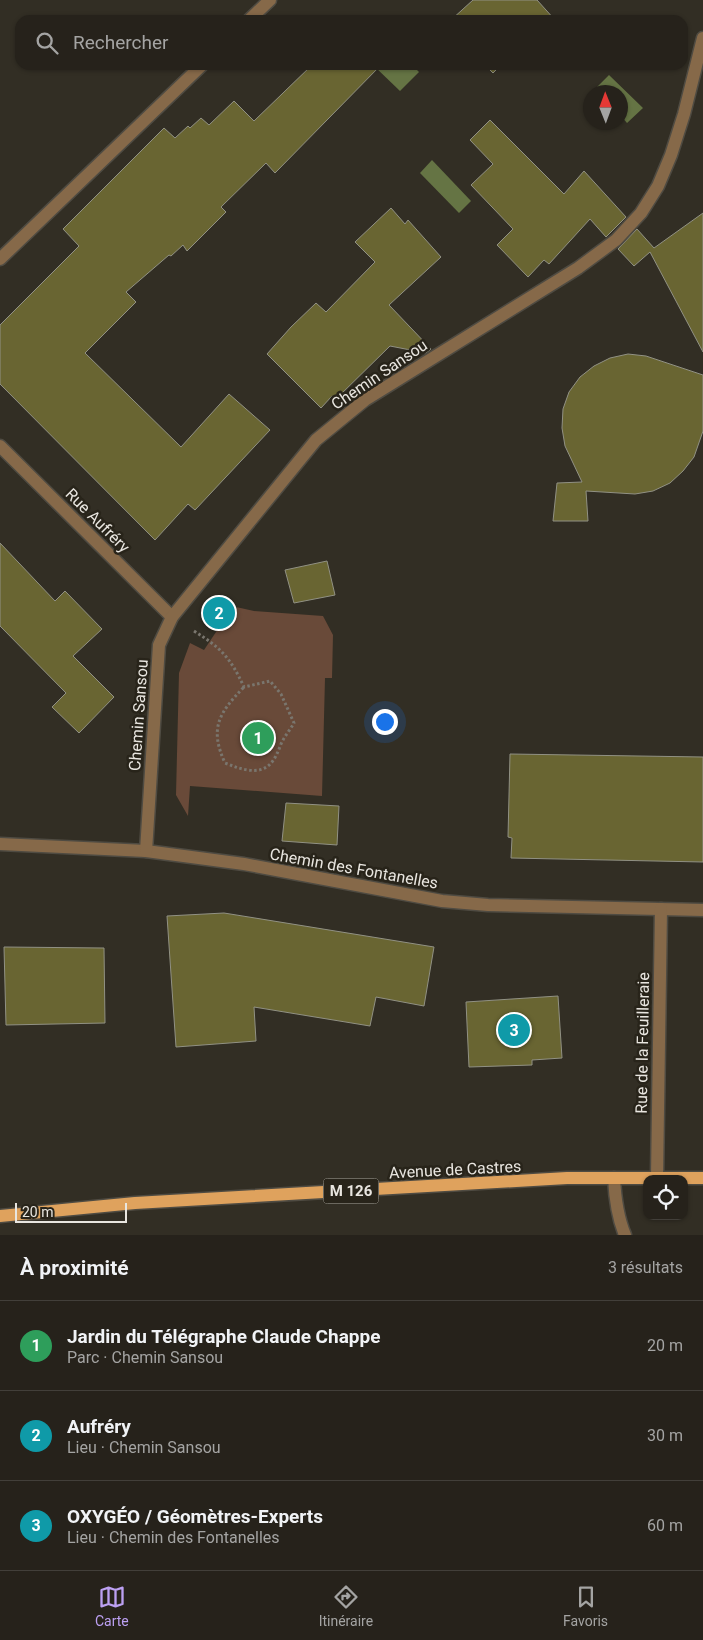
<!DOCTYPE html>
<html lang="fr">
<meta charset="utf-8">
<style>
body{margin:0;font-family:Roboto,sans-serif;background:#322f28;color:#f1f3f6}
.controls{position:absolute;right:15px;bottom:15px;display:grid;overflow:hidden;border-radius:10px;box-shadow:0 1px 4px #0004}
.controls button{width:45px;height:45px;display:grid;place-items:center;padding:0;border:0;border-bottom:1px solid #423f3a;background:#26221b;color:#f1f3f6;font:25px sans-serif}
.compass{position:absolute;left:583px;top:85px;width:45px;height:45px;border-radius:50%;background:#26221b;box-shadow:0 1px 4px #0004;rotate:359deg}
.scale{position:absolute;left:15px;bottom:12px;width:112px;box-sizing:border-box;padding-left:5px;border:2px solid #e9e6e0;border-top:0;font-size:14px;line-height:18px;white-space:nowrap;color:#e9e6e0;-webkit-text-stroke:4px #28241a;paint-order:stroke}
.you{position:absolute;left:384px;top:721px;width:18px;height:18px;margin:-12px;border:4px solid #fff;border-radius:50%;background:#1a73e8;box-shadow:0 0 0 8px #1a73e833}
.badge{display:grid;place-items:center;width:32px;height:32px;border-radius:50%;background:#bca0f2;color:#fff;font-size:16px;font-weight:700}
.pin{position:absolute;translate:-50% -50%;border:2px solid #fff;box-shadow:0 1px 5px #0006}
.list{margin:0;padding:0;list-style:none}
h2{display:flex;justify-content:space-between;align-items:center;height:65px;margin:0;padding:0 20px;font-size:21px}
h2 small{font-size:16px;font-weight:400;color:#a4a4a3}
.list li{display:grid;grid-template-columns:32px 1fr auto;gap:15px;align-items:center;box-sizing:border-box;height:90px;padding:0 20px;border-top:1px solid #423f3a}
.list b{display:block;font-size:19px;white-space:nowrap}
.list p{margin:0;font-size:16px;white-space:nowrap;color:#a4a4a3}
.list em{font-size:16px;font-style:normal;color:#a4a4a3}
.icon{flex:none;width:28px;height:28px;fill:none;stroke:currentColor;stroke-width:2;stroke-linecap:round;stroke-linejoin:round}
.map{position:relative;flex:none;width:703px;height:1235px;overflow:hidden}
.search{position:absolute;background:#26221b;box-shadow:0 1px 4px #0004;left:15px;right:15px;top:15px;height:55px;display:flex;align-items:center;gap:12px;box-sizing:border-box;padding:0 18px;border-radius:15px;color:#a4a4a3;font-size:19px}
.sheet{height:335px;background:#26221b}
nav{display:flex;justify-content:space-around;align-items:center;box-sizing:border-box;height:70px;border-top:1px solid #423f3a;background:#26221b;font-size:14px;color:#a4a4a3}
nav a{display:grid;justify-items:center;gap:2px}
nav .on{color:#bca0f2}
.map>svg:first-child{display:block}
</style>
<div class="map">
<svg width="703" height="1235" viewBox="0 0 703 1235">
<rect width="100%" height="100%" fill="#322e24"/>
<!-- green -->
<polygon fill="#694a39" points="236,607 254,611 323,616 333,635 332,678 325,678 322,796 190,786 188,816 176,795 179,673 190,643 204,650 222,623 226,625"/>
<!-- water -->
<g fill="#657444">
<polygon points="373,65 412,65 419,72 400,91"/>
<polygon points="609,75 643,108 627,123 621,116 620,92 597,92 594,90"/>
<polygon points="432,160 471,201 459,213 420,173"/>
</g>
<!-- building -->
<g fill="#696532" stroke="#919184">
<polygon points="473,0 537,0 555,20 451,20"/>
<polygon points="312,65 381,65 275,173 266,163 221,207 226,212 187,251 183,245 171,256 169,255 126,292 136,302 85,353 181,447 229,394 270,430 195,510 188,504 155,540 0,384 0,325 79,246 63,229 164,128 175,138 188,126 190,128 201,118 209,125 234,101 254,121"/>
<polygon points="485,65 501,65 493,73"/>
<polygon points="490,120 564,194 584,171 626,217 606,237 590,219 549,264 544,260 528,277 497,245 513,229 471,185 493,164 470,140"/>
<polygon points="391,208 405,224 408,220 441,257 389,305 431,349 426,353 390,346 335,400 332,396 321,408 267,354 291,327 316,303 326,312 375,262 355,242"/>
<polygon points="703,213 703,352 650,252 634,266 618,249 637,229 654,248"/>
<polygon points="628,354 646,356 703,375 703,431 694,457 683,471 670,483 653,491 635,494 586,491 588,521 553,521 557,483 582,482 565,446 562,428 563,409 569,392 580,377 594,366 610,358"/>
<polygon points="0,543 55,601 65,591 102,629 73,656 114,697 79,733 52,707 66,693 0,626"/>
<polygon points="327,561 335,595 294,603 285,570"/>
<polygon points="510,754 703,757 703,862 511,858 512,838 508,837"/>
<polygon points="286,803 339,806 337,845 282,841"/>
<polygon points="224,913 434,947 424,1006 376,997 370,1026 254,1007 256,1041 176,1047 167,916"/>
<polygon points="4,947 104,948 105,1023 6,1025"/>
<polygon points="558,996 562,1058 532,1060 532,1065 469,1067 466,1002"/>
</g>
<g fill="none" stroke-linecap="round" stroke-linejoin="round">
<defs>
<g id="minor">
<polyline points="249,20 270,0"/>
<polyline points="0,259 202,65"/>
<polyline points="0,446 172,617"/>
<polyline points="0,844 146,851 244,864 442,901 488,905 703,910"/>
<polyline points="146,851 159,645 172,617 316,440 365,400 578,268 616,240 641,213 658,186 671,155 684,114 703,38"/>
<polyline points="657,1177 661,909"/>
<path d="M614,1178C615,1198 617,1216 625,1235"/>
</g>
<polyline id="major" points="0,1216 135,1203 567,1178 703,1178"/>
</defs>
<!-- minor casing -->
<use href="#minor" stroke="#4f4b42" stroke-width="15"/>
<!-- major casing -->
<use href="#major" stroke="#4f4b42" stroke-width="15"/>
<!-- path -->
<path stroke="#7a766e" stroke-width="3" stroke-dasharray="2.5 2.5" stroke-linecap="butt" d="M194,631C221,648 230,657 244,687L270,681L281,694L294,723C290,730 284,737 281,744C275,760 269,773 248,770C240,769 233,766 225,763C209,728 219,713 244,687"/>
<!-- minor -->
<use href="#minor" stroke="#866949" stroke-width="12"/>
<!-- major -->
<use href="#major" stroke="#dfa25d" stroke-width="12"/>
</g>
<g text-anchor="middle" stroke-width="5" stroke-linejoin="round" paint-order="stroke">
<!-- shield labels -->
<rect fill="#28241a" stroke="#afaca5" stroke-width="1" x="323.5" y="1178.5" width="55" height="25" rx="4"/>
<g font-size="15" font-weight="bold" fill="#e9e6e0">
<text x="351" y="1196">M 126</text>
</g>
<!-- street labels -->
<g font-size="16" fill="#e9e6e0" stroke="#28241a">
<text transform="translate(379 374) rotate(-34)" y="6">Chemin Sansou</text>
<text transform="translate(98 520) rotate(45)" y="6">Rue Aufréry</text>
<text transform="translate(138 715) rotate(-86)" y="6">Chemin Sansou</text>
<text transform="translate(354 868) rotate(10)" y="6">Chemin des Fontanelles</text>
<text transform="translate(642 1043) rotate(-89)" y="6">Rue de la Feuilleraie</text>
<text transform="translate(455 1169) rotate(-3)" y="6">Avenue de Castres</text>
</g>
</g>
</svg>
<div class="controls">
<button><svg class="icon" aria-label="locate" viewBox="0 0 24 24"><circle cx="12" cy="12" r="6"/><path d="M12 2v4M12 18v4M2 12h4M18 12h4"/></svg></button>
</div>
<svg class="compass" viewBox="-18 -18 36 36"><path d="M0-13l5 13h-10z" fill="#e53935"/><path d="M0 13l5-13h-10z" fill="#a4a4a3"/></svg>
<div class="scale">20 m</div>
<div class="you"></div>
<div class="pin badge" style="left:258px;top:738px;background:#2e9e5b">1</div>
<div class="pin badge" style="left:219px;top:613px;background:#0f9aa8">2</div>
<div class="pin badge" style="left:514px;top:1030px;background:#0f9aa8">3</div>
<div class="search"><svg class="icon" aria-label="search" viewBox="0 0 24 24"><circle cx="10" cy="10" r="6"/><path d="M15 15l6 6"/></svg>Rechercher</div>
</div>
<section class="sheet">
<h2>À proximité<small>3 résultats</small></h2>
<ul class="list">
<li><span class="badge" style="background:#2e9e5b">1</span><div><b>Jardin du Télégraphe Claude Chappe</b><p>Parc · Chemin Sansou</p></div><em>20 m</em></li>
<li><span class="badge" style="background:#0f9aa8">2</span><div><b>Aufréry</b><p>Lieu · Chemin Sansou</p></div><em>30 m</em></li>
<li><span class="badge" style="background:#0f9aa8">3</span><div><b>OXYGÉO / Géomètres-Experts</b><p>Lieu · Chemin des Fontanelles</p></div><em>60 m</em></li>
</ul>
</section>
<nav>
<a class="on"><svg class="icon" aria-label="map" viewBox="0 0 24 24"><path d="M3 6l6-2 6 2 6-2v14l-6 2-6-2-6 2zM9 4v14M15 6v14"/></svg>Carte</a>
<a><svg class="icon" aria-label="directions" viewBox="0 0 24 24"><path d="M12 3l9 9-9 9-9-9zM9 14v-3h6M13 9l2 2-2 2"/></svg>Itinéraire</a>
<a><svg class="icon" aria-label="saved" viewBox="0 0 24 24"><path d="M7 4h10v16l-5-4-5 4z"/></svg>Favoris</a>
</nav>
